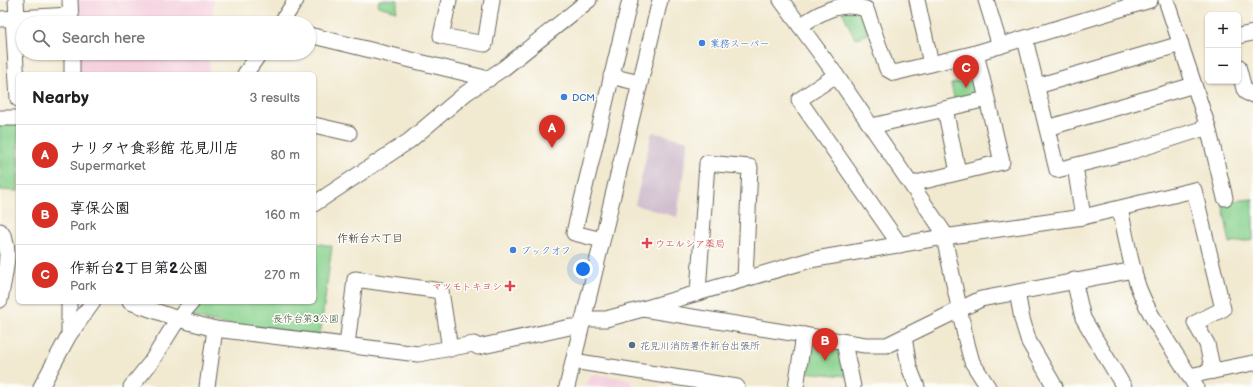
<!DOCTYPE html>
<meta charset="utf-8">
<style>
body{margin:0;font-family:"Balsamiq Sans","Klee One",sans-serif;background:#f6f6f6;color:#202124}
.controls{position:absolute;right:12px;top:12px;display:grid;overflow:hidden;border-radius:6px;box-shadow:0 1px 3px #0004}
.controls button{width:36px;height:36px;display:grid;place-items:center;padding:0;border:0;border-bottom:1px solid #e0e0e0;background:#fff;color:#202124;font:20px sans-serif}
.you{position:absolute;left:583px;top:269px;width:14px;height:14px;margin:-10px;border:3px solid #fff;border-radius:50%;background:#1a73e8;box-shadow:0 0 0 6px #1a73e833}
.badge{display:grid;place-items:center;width:26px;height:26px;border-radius:50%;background:#d93025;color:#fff;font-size:13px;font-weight:700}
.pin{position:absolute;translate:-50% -33px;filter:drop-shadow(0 1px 2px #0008)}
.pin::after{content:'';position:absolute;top:21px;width:14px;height:12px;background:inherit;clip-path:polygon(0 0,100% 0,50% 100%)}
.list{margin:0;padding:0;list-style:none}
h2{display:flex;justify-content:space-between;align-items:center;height:52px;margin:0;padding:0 16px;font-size:17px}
h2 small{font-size:13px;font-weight:400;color:#757577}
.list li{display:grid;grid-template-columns:26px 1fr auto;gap:12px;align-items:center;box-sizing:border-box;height:60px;padding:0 16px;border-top:1px solid #e0e0e0}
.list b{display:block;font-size:15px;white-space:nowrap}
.list p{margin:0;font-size:13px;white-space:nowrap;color:#757577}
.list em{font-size:13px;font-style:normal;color:#757577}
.icon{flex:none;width:22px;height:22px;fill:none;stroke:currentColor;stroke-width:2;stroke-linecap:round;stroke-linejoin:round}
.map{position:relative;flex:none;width:1253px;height:387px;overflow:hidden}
.search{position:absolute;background:#fff;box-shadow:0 1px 3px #0004;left:16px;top:16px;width:300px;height:44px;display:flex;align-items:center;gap:10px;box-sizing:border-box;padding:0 14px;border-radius:22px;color:#757577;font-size:15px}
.panel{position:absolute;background:#fff;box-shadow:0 1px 3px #0004;left:16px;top:72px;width:300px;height:232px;border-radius:6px}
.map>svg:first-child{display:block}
</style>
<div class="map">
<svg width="1253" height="387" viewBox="0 0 1253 387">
<rect width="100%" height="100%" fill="#fdfcf7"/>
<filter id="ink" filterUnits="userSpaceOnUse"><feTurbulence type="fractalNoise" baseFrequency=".025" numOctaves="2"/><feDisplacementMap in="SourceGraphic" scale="8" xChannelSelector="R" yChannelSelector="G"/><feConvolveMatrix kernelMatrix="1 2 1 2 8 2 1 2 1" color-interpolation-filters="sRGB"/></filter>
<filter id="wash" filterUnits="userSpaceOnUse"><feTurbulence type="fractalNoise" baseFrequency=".012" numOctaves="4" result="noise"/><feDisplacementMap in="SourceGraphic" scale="16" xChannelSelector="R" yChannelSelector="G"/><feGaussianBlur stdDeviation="0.9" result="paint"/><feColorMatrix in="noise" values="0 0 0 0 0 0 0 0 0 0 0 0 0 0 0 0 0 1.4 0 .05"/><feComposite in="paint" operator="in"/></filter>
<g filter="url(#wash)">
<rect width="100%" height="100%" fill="#f1e9d0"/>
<!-- built -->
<g fill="#f4cfde">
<polygon points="76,0 214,0 212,23 78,23"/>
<polygon points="78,53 210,53 209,74 78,74"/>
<polygon points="595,374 632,380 630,387 586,387 588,378"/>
</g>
<!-- industrial -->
<polygon fill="#d0bdce" points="652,132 688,141 677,217 635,205"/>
<!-- green -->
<g fill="#87d18d" stroke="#527654">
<polygon points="379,0 398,0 396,11 378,6"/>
<polygon points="842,11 861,11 870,33 855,39"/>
<polygon points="978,79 978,96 955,102 951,84"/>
<polygon points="18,121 18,191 0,190 0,123"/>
<polygon points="1253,199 1253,240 1230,243 1222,202"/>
<polygon points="314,243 332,246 320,336 217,323 187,315 199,302 314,302"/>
<polygon points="812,343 838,347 847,376 805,372 808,346"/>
</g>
</g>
<g filter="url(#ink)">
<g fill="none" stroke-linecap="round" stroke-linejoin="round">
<defs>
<g id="minor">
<polyline points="16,0 17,18"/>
<polyline points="70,0 71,23"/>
<polyline points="449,0 441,36 485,44 492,0"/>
<polyline points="781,0 836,75 947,237"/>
<polyline points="917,0 931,64"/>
<polyline points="986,0 1000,46"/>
<polyline points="1166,0 1208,127 1225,198"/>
<polyline points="13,18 18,99"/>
<polyline points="0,19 71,15"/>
<polyline points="281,23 296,0"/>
<path d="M800,26C821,12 840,0 866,9L887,69L894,73L976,53L1150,0"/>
<polyline points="309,35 489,79"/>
<polyline points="1238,36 1253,33"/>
<polyline points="1025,39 1057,170 1133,151 1208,127"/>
<polyline points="72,53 72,74"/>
<polyline points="1238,66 1244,89 1247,93 1253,95"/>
<polyline points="245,74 260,53"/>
<polyline points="836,75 799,100 900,245"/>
<polyline points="611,76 639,83"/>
<polyline points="1037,86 1181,44"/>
<polyline points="945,109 958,172"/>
<polyline points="0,118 18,118"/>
<polyline points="314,125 349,133"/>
<polyline points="872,126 987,99"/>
<polyline points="1047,128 1194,85"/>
<polyline points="1075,166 1083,217"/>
<polyline points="912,184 1002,162 976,53"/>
<polyline points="314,204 409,141 466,93 504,68 589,0"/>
<path d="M1120,209C1126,235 1130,264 1139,289C1153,324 1177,354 1196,387"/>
<path d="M0,231C14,245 3,281 0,300"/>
<polyline points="944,237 966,340 972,362 988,387"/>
<polyline points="602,240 574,233 630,0"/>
<polyline points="1074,280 1083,318 1124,387"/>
<polyline points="698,292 707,163 750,167 745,279"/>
<polyline points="1017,292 1022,319 1029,342 1055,387"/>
<polyline points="130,302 178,319 215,329 418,354 474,344 478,347 570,327 581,327"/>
<polyline points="643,309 810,260 944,237 1083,217 1194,190 1223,309 1195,323 1207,344 1213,371"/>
<polyline points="583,319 606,319 643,309 865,345 887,345 981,299 1134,270"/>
<polyline points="69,335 69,302"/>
<polyline points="904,337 909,367 917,387"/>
<polyline points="844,342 853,387"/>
<polyline points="347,345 355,279 441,291 450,349"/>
<polyline points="573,361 737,387"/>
<polyline points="1189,376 1253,363"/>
<polyline points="41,387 69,335 93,302"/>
<polyline points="131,387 151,362 178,319 192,302"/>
<polyline points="207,387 215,329"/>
<polyline points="567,387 660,0"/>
<polyline points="796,387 804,335"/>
</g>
</defs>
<!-- minor casing -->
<use href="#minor" stroke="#67645b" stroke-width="17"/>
<!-- minor -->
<use href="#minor" stroke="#fff" stroke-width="15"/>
</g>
</g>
<!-- markers -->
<g fill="#3f7fe0" stroke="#fdfcf7" stroke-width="1.5">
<circle cx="702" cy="43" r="4"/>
<circle cx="564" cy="97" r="4"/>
<circle cx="513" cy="250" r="4"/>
</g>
<g fill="#e0444e" stroke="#fdfcf7" stroke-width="1.5">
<path d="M645 237h4v4h4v4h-4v4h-4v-4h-4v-4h4z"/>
<path d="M508 280h4v4h4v4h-4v4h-4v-4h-4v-4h4z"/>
</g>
<circle fill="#5c6f8a" stroke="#fdfcf7" stroke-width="1.5" cx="632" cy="345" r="4"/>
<g text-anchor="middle" stroke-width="3" stroke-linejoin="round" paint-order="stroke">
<!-- shop labels -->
<g font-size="10" fill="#366cbe" stroke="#fdfcf7" text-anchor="start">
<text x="710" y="47">業務スーパー</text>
<text x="572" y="101">DCM</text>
<text x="521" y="254">ブックオフ</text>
</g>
<!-- health labels -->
<g font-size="10" fill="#be3a42" stroke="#fdfcf7" text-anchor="start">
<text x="655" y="247">ウエルシア薬局</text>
<text x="502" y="290" text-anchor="end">マツモトキヨシ</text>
</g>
<!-- park labels -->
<g font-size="10" fill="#415b44" stroke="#fdfcf7">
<text x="306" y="322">長作台第3公園</text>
</g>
<!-- service labels -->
<g font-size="10" fill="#4e5e75" stroke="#fdfcf7" text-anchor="start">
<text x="640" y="349">花見川消防署作新台出張所</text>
</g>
<!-- neighbourhood labels -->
<g font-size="11" fill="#1c1c1c" stroke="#fdfcf7">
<text x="370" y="242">作新台六丁目</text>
</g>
</g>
</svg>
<div class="controls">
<button>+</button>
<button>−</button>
</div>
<div class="you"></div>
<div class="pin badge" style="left:552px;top:148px">A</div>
<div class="pin badge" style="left:825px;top:361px">B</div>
<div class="pin badge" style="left:966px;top:88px">C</div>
<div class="search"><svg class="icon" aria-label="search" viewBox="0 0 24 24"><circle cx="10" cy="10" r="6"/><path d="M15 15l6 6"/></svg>Search here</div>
<section class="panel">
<h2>Nearby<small>3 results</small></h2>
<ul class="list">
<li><span class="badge">A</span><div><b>ナリタヤ食彩館 花見川店</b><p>Supermarket</p></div><em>80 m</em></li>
<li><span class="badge">B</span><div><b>享保公園</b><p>Park</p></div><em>160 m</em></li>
<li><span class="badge">C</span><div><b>作新台2丁目第2公園</b><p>Park</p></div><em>270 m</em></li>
</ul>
</section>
</div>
